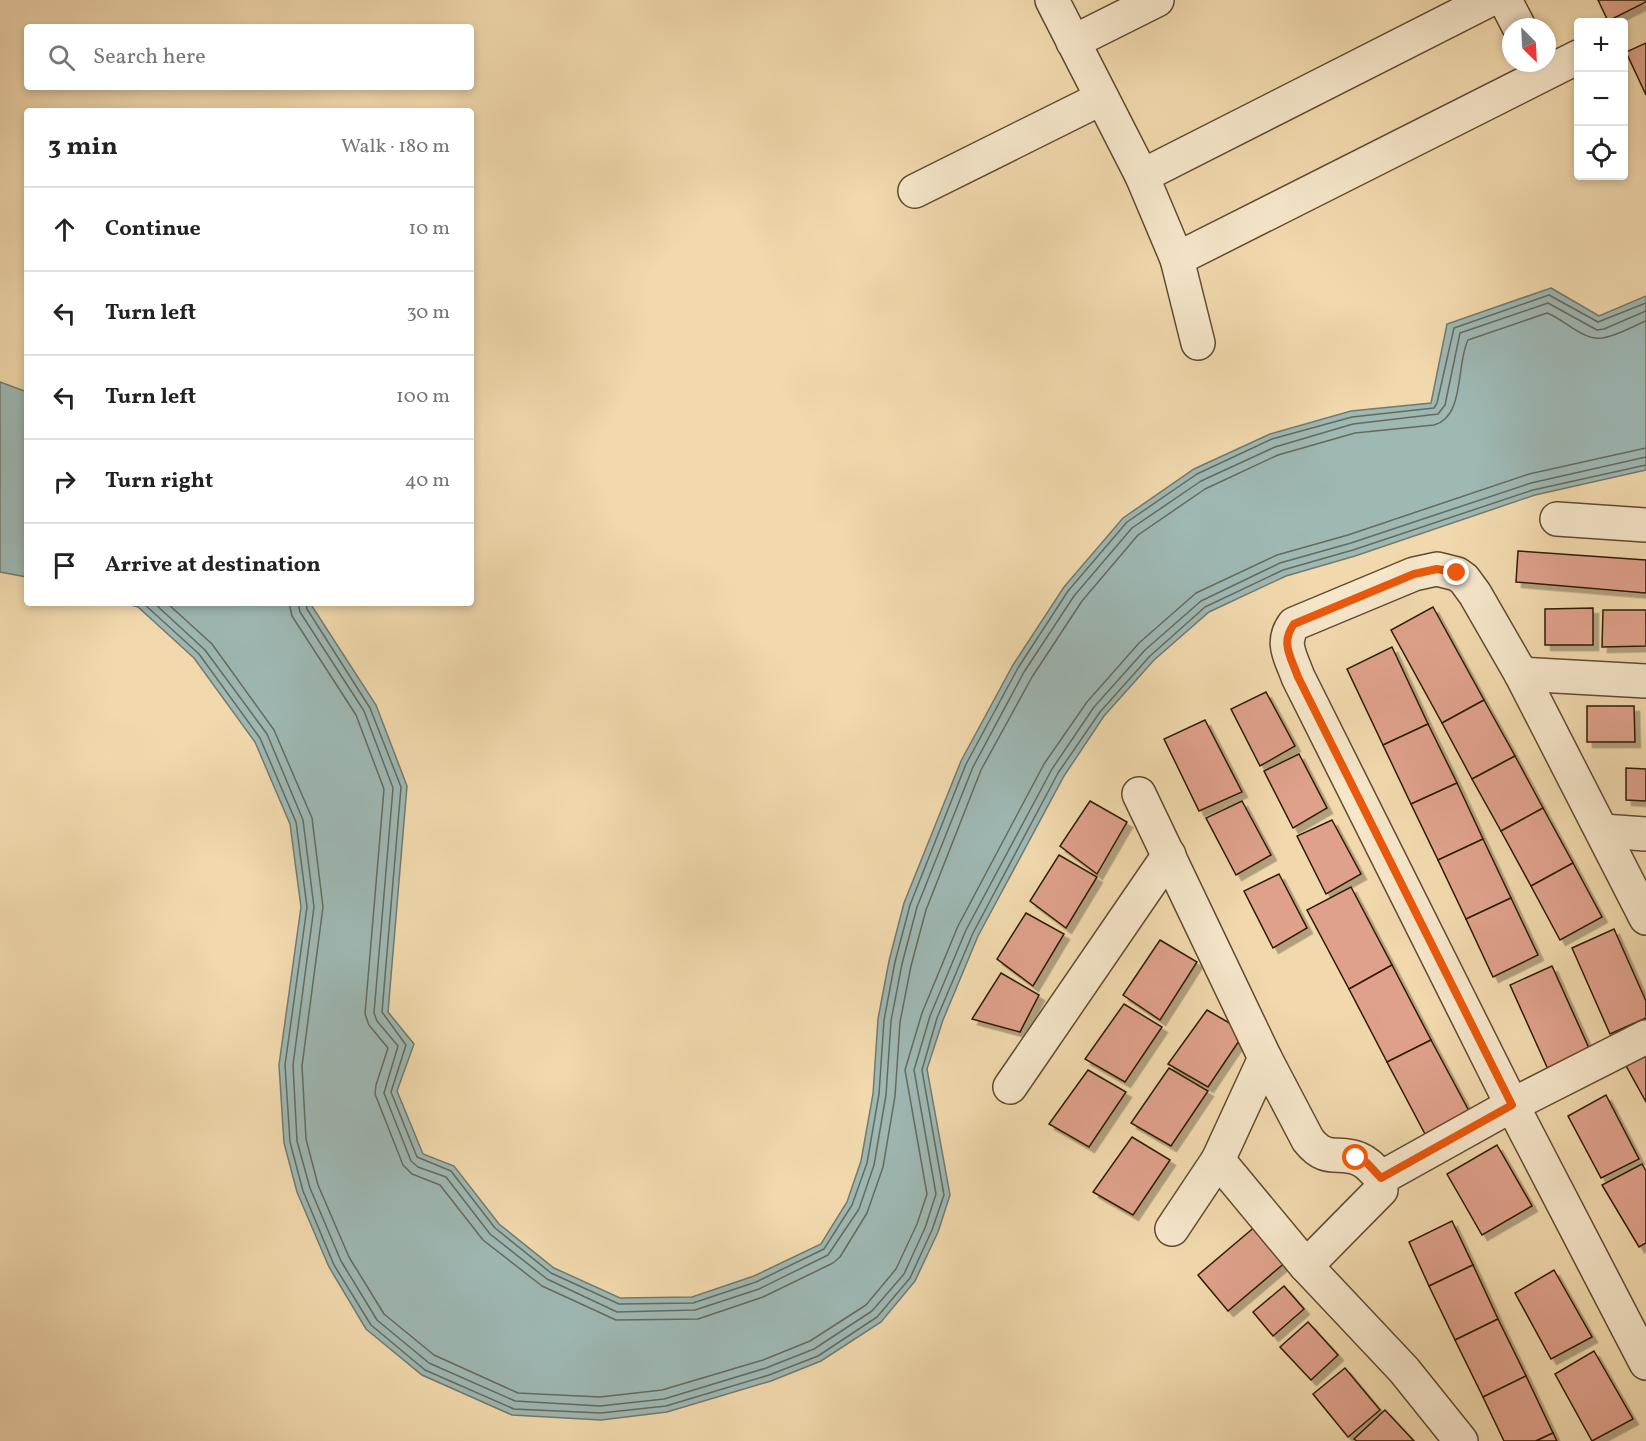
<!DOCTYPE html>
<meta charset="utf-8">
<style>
body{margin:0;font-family:Vollkorn,serif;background:#f2f2f2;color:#222}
.controls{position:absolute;right:18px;top:18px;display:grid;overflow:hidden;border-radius:6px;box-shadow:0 3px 9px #0003}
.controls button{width:54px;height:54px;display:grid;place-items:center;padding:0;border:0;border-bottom:2px solid #e0e0e0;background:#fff;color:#222;font:30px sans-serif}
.compass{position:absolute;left:1502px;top:18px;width:54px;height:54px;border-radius:50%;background:#fff;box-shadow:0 3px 9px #0003;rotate:156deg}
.stop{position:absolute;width:18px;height:18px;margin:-14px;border:4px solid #ea580c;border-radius:50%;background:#fff}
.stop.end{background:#ea580c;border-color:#fff;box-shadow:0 2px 6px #0008}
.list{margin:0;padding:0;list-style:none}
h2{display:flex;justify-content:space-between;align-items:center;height:78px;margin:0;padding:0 24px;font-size:26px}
h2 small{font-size:20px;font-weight:400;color:#767676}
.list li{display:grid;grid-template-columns:39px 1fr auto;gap:18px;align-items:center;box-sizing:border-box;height:84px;padding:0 24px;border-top:2px solid #e0e0e0}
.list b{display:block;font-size:22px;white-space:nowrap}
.list em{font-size:20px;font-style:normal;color:#767676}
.icon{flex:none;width:33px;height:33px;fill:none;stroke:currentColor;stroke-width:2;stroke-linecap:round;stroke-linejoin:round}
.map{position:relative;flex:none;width:1646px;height:1441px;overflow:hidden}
.search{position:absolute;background:#fff;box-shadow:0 3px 9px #0003;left:24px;top:24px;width:450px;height:66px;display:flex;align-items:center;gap:15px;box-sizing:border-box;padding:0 21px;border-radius:6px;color:#767676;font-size:22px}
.panel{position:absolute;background:#fff;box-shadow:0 3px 9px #0003;left:24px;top:108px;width:450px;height:498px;border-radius:6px}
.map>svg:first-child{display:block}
</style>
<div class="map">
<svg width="1646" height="1441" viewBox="0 0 1646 1441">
<defs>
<filter id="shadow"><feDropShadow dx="5.5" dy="5.5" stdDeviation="0" flood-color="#0004"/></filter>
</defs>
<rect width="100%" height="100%" fill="#f1d9ad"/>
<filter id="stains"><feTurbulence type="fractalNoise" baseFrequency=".00333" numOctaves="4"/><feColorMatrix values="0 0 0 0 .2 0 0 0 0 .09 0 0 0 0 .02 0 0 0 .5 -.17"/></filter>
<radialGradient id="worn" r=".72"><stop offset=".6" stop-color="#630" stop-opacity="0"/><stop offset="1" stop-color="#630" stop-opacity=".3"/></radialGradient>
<!-- water -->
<g fill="#9eb8b4" stroke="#727a6e" stroke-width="1.5">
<polygon points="1551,288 1599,316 1646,296 1646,470 1535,495 1355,556 1286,576 1209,612 1154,660 1104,716 1064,776 978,936 943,1020 927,1069 950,1195 938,1232 915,1281 881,1322 821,1361 771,1381 667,1412 601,1420 512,1415 422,1375 366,1329 329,1267 297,1192 284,1143 279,1065 301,907 290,824 255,742 194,658 138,607 124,603 310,603 376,705 407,786 388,1012 414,1044 397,1091 423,1154 454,1166 499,1224 554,1268 620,1298 692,1297 754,1276 821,1244 847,1202 861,1161 873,1094 878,1019 889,961 904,903 961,761 1013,665 1064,587 1123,518 1194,469 1270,434 1351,411 1431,403 1447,324"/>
<polygon points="0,382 27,392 27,577 0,572"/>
</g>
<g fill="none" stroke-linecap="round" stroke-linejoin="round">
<!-- shore -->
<g stroke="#666a5c" stroke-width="1.5">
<polyline points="143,603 199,654 260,738 296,822 307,907 285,1065 290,1142 303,1191 334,1265 371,1325 425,1370 514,1409 601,1413 666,1406 769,1375 818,1356 877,1317 910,1278 932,1230 944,1195 922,1070 937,1018 973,933 1058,773 1100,712 1150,656 1205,607 1283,570 1353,550 1533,490 1646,465"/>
<polyline points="154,603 205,650 267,734 303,820 314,907 293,1065 297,1141 310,1188 341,1261 377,1320 429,1363 515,1401 600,1406 664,1399 766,1368 814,1349 872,1311 904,1274 925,1228 936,1194 914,1070 930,1016 966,930 1052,769 1094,707 1145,650 1201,601 1280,563 1351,543 1531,483 1646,457"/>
<polyline points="167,603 212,644 274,730 312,818 323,907 302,1066 306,1139 318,1185 349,1257 384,1314 434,1355 518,1393 600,1397 662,1390 763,1360 810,1341 866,1305 896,1269 917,1224 927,1194 905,1070 922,1013 958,926 1044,764 1087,702 1139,643 1196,593 1277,555 1348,535 1529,474 1646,448"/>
<path d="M289,603L292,616L356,715L384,789L365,1014L369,1025L388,1048L376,1085L375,1094L403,1165L412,1174L440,1185L483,1240L542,1286L616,1320L698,1319L763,1297L833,1263L840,1257L867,1213L883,1167L895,1096L900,1022L911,966L926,910L981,770L1032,677L1082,601L1138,535L1205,489L1278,455L1355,433L1434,425C1465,417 1456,364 1468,340L1547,313C1564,319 1583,341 1602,338C1617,336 1633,326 1646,321"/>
<polyline points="298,603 300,612 364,711 393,788 374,1013 377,1021 398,1046 384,1093 411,1161 418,1167 446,1177 490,1234 547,1279 617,1312 695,1310 759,1289 828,1255 859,1209 874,1165 886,1095 891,1021 902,964 917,907 973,767 1024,672 1074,596 1132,528 1201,481 1275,447 1353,424 1438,414 1445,405 1460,333 1548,303 1597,330 1604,329 1646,311"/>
<polyline points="306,603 307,609 370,708 401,787 382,1012 406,1045 391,1092 417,1157 451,1171 495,1228 551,1273 619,1304 693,1303 756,1282 824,1249 852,1205 867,1163 879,1094 884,1020 895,962 910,905 966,764 1018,668 1068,591 1127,522 1197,474 1272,439 1352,417 1434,408 1437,403 1454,328 1549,295 1598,322 1646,303"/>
</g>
</g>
<!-- building -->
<g fill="#dfa18b" stroke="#2f1c04" stroke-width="1.5" filter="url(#shadow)">
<polygon points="1598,0 1646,0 1646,2 1608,21"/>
<polygon points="1646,43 1646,95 1626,52"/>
<polygon points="1518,551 1646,560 1646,593 1516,582"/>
<polygon points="1433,607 1484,700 1442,723 1391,630"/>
<polygon points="1593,608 1593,645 1545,645 1545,609"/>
<polygon points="1603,610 1646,610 1646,646 1602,647"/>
<polygon points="1392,647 1428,724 1383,745 1347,669"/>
<polygon points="1266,692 1295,746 1260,766 1231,709"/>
<polygon points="1484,700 1515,756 1472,779 1442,723"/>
<polygon points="1587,706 1634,706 1635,742 1587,742"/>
<polygon points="1205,720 1242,792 1199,811 1164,739"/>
<polygon points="1428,724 1457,783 1411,804 1383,745"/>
<polygon points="1299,754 1327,808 1293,828 1264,771"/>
<polygon points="1515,756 1543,808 1501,831 1472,779"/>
<polygon points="1626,768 1646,769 1646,801 1626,800"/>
<polygon points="1457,783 1483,839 1438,860 1411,804"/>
<polygon points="1090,801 1127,822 1097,874 1060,846"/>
<polygon points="1242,801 1271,855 1236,875 1206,818"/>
<polygon points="1543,808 1573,863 1531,886 1501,831"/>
<polygon points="1332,820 1361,874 1326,894 1297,836"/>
<polygon points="1483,839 1511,898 1466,919 1438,860"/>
<polygon points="1059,855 1097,877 1066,928 1030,901"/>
<polygon points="1573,863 1602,917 1560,940 1531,886"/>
<polygon points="1279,874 1307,928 1273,948 1244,891"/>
<polygon points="1351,887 1392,965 1349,989 1307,910"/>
<polygon points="1511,898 1538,955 1493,977 1466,919"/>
<polygon points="1026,913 1064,934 1033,986 997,959"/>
<polygon points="1614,929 1646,1001 1646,1018 1610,1034 1572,948"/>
<polygon points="1160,940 1197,962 1160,1020 1123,995"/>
<polygon points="1392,965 1431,1040 1387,1062 1349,989"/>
<polygon points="1552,966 1593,1057 1551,1076 1510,985"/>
<polygon points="1001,973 1039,995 1020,1032 972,1019"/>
<polygon points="1124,1004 1162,1027 1125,1082 1085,1059"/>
<polygon points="1207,1010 1245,1032 1208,1087 1168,1064"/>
<polygon points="1431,1040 1469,1111 1425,1134 1387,1062"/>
<polygon points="1646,1053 1646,1102 1625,1064"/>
<polygon points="1169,1068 1208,1091 1171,1146 1131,1123"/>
<polygon points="1088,1070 1126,1092 1089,1147 1049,1124"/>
<polygon points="1606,1095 1639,1159 1601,1178 1568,1116"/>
<polygon points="1132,1137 1170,1160 1133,1215 1093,1192"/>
<polygon points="1497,1145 1532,1206 1482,1235 1447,1174"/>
<polygon points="1642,1164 1646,1171 1646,1243 1639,1247 1602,1185"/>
<polygon points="1452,1221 1473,1265 1429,1286 1409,1242"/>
<polygon points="1257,1225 1287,1261 1228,1311 1198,1275"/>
<polygon points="1473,1265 1498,1319 1455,1340 1429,1286"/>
<polygon points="1554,1270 1592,1337 1551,1359 1515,1293"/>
<polygon points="1284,1286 1304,1309 1273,1336 1253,1312"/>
<polygon points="1498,1319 1526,1376 1483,1397 1455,1340"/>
<polygon points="1308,1322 1338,1355 1311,1380 1280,1347"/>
<polygon points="1594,1351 1633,1419 1592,1441 1555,1374"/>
<polygon points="1345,1368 1380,1410 1348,1437 1313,1394"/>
<polygon points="1526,1376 1553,1433 1536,1441 1504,1441 1483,1397"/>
<polygon points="1385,1410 1414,1441 1357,1441 1354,1439"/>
<polygon points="1553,1433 1557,1441 1536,1441"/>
</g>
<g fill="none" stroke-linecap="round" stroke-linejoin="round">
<defs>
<g id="minor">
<polyline points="1052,0 1142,176 1177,259 1198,343"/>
<polyline points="1505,0 1519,27"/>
<polyline points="1073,42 1157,0"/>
<polyline points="1142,176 1489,0"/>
<polyline points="915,191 1102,98"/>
<polyline points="1177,259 1578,57"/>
<polyline points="1557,519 1646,525"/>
<polyline points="1521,674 1646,681"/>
<path d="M1139,794L1265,1058L1308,1140C1327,1164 1338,1150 1359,1159C1369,1163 1374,1171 1381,1178V1190L1306,1266"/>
<polyline points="1603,831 1646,834"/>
<path d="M1646,918L1521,674L1475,594L1464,579L1457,574L1437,569L1414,574L1294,624C1280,643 1291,657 1298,677L1512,1105L1646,1363"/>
<polyline points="1010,1087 1169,855"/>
<polyline points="1218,1160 1265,1058"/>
<polyline points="1381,1178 1512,1105 1646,1037"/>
<polyline points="1172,1229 1218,1160 1306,1266 1404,1370 1461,1441"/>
</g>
</defs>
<!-- minor casing -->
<use href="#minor" stroke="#604b2e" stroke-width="36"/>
<!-- minor -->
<use href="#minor" stroke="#f6e6ca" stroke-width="33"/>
</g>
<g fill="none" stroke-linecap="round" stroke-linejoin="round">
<!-- route -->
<path stroke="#ea580c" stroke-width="8" d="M1356,1158L1367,1163L1381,1178L1512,1105L1298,677C1291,657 1280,643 1294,624L1414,574L1437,569L1457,573"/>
</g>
<rect width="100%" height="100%" filter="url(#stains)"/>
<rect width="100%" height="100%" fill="url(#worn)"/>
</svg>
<div class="controls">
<button>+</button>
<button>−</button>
<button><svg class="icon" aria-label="locate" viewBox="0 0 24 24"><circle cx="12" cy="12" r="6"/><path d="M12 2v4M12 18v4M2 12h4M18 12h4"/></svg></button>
</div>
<svg class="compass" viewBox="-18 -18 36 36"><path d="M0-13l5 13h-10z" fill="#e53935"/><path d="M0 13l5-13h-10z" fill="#767676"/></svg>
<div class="stop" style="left:1356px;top:1158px"></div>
<div class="stop end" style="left:1457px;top:573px"></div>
<div class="search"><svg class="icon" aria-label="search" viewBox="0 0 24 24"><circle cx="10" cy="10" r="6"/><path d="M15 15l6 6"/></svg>Search here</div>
<section class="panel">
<h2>3 min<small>Walk · 180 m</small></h2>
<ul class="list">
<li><svg class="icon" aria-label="ahead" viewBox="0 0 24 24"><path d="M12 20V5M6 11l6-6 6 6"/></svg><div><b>Continue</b></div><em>10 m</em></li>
<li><svg class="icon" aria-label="left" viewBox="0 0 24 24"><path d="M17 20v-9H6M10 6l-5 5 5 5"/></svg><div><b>Turn left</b></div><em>30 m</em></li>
<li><svg class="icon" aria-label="left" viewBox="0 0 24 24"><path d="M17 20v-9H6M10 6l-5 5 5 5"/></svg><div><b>Turn left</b></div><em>100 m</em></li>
<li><svg class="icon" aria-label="right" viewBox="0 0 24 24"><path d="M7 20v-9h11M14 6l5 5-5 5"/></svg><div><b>Turn right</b></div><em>40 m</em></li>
<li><svg class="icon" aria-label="arrive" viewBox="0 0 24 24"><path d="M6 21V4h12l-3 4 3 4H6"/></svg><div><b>Arrive at destination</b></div></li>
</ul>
</section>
</div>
